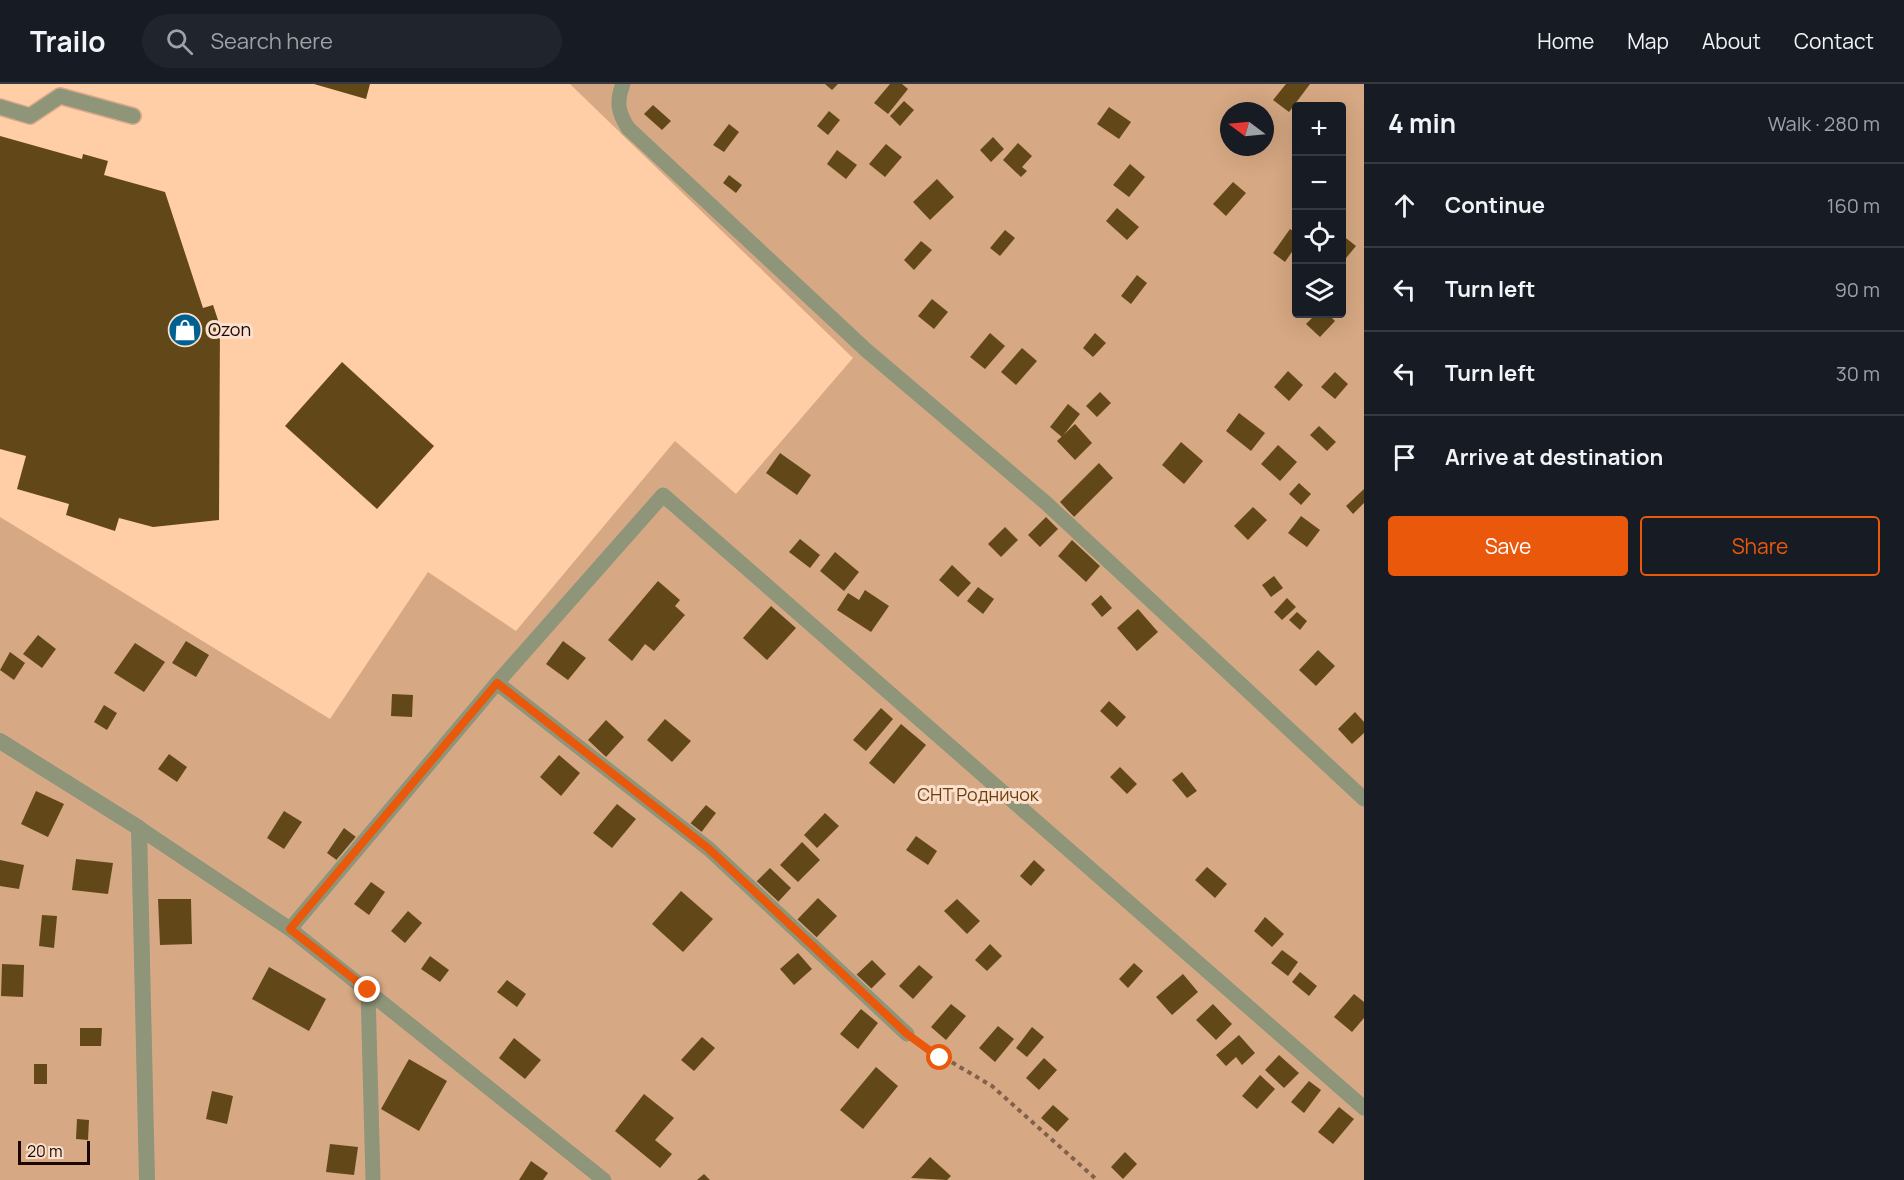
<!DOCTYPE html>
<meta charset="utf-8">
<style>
body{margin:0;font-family:Manrope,sans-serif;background:#20242c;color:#f1f3f6}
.controls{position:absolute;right:18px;top:18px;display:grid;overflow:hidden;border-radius:6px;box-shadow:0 6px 24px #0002}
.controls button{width:54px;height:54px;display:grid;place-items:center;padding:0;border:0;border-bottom:2px solid #363941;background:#171b24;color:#f1f3f6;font:30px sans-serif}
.compass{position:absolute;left:1220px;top:18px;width:54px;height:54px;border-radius:50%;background:#171b24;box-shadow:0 6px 24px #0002;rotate:286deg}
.scale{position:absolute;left:18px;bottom:15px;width:72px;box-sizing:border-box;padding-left:6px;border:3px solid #1c0700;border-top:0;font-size:16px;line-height:21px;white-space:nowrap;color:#1c0700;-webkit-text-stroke:4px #fae0cd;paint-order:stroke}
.stop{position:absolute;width:18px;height:18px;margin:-14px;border:4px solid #ea580c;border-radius:50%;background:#fff}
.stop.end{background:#ea580c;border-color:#fff;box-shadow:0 2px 6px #0008}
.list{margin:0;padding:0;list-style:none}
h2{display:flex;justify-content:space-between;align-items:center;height:78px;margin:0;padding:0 24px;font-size:26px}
h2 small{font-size:20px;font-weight:400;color:#9ea1a6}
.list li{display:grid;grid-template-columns:39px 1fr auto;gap:18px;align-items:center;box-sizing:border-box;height:84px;padding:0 24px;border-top:2px solid #363941}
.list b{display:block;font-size:22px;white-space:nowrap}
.list em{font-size:20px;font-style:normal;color:#9ea1a6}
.actions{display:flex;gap:12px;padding:18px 24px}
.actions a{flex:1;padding:14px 0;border:2px solid #ea580c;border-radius:6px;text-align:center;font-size:21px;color:#ea580c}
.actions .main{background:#ea580c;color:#fff}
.icon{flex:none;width:33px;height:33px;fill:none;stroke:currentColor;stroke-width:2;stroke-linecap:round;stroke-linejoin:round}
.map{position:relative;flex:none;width:1364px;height:1096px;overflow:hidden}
header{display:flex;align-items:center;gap:36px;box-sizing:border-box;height:84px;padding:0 30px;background:#171b24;border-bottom:2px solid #363941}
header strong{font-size:28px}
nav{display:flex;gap:33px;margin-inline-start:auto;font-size:21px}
.search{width:420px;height:54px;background:#20242c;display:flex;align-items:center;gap:15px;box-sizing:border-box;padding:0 21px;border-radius:33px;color:#9ea1a6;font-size:22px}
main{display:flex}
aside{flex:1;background:#171b24}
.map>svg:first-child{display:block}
</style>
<header>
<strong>Trailo</strong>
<div class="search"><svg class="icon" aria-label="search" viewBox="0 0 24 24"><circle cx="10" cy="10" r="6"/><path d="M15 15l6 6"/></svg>Search here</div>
<nav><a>Home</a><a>Map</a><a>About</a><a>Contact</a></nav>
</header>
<main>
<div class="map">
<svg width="1364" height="1096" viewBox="0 0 1364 1096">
<rect width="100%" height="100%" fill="#ffcda6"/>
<!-- green -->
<path fill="#d6a883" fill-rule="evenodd" d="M570,0H1364V1096H0V433L330,635L428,488L516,547L675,357L736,410L853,274ZM1296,22H1342V230H1296ZM1229,27H1265V63H1229Z"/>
<!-- building -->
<g fill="#624819">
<polygon points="314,0 370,0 366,15"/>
<polygon points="825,0 838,0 832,6"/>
<polygon points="890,0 902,0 908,5 888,30 874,19"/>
<polygon points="1286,0 1310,0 1289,28 1273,16"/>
<polygon points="904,17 914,26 900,42 890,32"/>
<polygon points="653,21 671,37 662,46 644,30"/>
<polygon points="1109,23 1131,38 1119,55 1097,40"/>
<polygon points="829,27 840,36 828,51 817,42"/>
<polygon points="729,40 739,48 724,68 713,61"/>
<polygon points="0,52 82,75 83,70 108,77 104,91 165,108 203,224 213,221 220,242 219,436 153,443 119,434 115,447 66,431 69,420 17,405 26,372 0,365"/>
<polygon points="993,53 1004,65 991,78 980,66"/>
<polygon points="1018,59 1032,72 1022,83 1027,87 1021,93 1003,76"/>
<polygon points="886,60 902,73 885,93 869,80"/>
<polygon points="837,66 857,81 846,95 827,80"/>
<polygon points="1130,80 1145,93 1129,113 1113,101"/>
<polygon points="729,91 742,101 736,109 723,99"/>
<polygon points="937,95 954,113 930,136 913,118"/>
<polygon points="1233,98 1246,109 1226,132 1213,120"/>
<polygon points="1117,124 1139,143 1127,156 1106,137"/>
<polygon points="1290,145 1296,149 1296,162 1285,178 1273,169"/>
<polygon points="1005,146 1015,154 1000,172 990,164"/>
<polygon points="1342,151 1356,162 1342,179"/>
<polygon points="921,157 932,166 914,186 904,176"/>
<polygon points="1137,191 1147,199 1131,220 1121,212"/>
<polygon points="932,215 948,228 934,245 918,232"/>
<polygon points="1316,230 1328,230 1335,237 1320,253 1306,240"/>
<polygon points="990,249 1005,262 985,285 970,273"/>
<polygon points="1095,249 1106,259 1093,273 1083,264"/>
<polygon points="1022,264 1037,277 1016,301 1001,288"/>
<polygon points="342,278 434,362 377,425 285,342"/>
<polygon points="1288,287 1303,301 1289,317 1274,303"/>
<polygon points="1335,288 1348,300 1335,315 1321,303"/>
<polygon points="1100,308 1111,319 1097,333 1086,322"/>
<polygon points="1068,320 1080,330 1062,353 1050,343"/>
<polygon points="1239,329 1265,349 1251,367 1226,347"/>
<polygon points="1075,340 1092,359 1075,376 1057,357"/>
<polygon points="1319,342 1336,358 1327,367 1310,351"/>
<polygon points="1181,358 1203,377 1184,400 1162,381"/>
<polygon points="1278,361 1297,378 1280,397 1261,380"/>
<polygon points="780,369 811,391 797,411 766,389"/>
<polygon points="1099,379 1113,394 1074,433 1060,418"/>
<polygon points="1299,399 1311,410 1301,421 1289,410"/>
<polygon points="1364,405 1364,419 1353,430 1346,422"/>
<polygon points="1253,423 1267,436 1248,456 1234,442"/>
<polygon points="1301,432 1320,446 1307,463 1288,449"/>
<polygon points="1046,433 1058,445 1040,463 1028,451"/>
<polygon points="1005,443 1018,456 1001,473 988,460"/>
<polygon points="800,455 820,471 810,484 789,468"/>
<polygon points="1072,456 1100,482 1086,498 1058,472"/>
<polygon points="835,468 859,488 844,507 820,487"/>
<polygon points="952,481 971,499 958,513 939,496"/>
<polygon points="1274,492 1283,504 1271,513 1262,501"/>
<polygon points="658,497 680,516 675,522 685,531 654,567 645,560 632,577 608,556"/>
<polygon points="978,503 994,515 983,530 967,517"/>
<polygon points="865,506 889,522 871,548 837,526 848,509 859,516"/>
<polygon points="1101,511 1112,524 1102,533 1091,520"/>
<polygon points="1287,514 1296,523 1282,536 1274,528"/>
<polygon points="771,522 796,544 767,576 743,554"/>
<polygon points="1138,525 1158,548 1137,567 1117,544"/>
<polygon points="1297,528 1307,537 1300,546 1289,536"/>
<polygon points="38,551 56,565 42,584 23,570"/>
<polygon points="186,557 209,571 196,593 172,579"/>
<polygon points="563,557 586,574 568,596 546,580"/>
<polygon points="135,559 165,578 144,608 114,589"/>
<polygon points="1318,566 1335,582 1316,602 1299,586"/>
<polygon points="10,568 25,579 14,596 0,586"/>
<polygon points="392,610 413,611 412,633 391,632"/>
<polygon points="1109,617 1126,633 1117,643 1100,627"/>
<polygon points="104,621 117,629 107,646 94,638"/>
<polygon points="881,624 893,635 866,667 853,656"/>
<polygon points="1355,628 1364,638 1364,649 1352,660 1338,645"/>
<polygon points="665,635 691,657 672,678 647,656"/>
<polygon points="606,636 624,653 606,673 588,656"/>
<polygon points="901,640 926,661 894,700 869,679"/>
<polygon points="169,670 187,683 177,698 158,685"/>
<polygon points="559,671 580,689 561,712 540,693"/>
<polygon points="1120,683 1137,700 1127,710 1110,693"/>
<polygon points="1182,688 1197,707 1187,714 1172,696"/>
<polygon points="36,707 64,720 48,753 21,740"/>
<polygon points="617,720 636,735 612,764 593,749"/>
<polygon points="706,721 716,729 700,750 689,741"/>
<polygon points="284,727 302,738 284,765 267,754"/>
<polygon points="825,729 839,742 817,764 804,751"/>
<polygon points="344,744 356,753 338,777 327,769"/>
<polygon points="916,752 937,767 928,781 906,766"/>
<polygon points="802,758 820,776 798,798 780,781"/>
<polygon points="76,775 113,779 108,810 72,806"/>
<polygon points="0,776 24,781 19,805 0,802"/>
<polygon points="1034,776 1045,786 1031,802 1020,792"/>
<polygon points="1207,783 1227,800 1215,814 1195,796"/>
<polygon points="770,784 791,804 778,818 756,798"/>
<polygon points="371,798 385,808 369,831 354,820"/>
<polygon points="681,807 713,835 683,868 652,840"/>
<polygon points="818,814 837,832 813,857 794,839"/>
<polygon points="158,815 191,815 192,860 160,861"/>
<polygon points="957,815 980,837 967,850 944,827"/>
<polygon points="408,827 422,839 405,859 391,847"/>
<polygon points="42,831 57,832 54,864 39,862"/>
<polygon points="1265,833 1284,850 1272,863 1254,847"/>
<polygon points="990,860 1002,872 987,887 975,876"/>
<polygon points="1282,866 1298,878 1288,892 1271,879"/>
<polygon points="798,869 812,885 794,901 780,885"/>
<polygon points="430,872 449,886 440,898 421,885"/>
<polygon points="872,876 886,890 868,908 854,893"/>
<polygon points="1134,879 1143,887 1128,904 1119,895"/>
<polygon points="2,880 24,881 23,913 1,912"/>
<polygon points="919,881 933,893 913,915 899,902"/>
<polygon points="269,883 326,915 309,947 252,915"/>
<polygon points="1300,888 1317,902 1309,912 1292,898"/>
<polygon points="1183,890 1198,908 1172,931 1156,913"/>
<polygon points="507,896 526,910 517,923 497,908"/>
<polygon points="1354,910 1364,918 1364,934 1352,948 1334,933"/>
<polygon points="951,920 966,932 946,956 931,943"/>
<polygon points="1213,920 1232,940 1216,956 1196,936"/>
<polygon points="861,925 878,939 858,965 840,950"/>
<polygon points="998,942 1014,955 995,978 979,964"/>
<polygon points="1032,943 1044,953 1027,973 1016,964"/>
<polygon points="80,944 102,944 101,962 80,962"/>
<polygon points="1239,951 1255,969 1242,981 1236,973 1226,982 1216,971"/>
<polygon points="702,953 715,964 694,987 681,976"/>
<polygon points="514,954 541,976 525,995 499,974"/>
<polygon points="1279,971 1299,989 1284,1004 1265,986"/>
<polygon points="1044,974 1057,986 1039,1006 1026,994"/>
<polygon points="409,975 447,997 419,1047 381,1025"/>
<rect x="34" y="980" width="13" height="20"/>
<polygon points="876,983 898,1002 863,1045 840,1026"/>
<polygon points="1260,991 1275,1005 1257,1025 1242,1012"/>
<polygon points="1309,997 1321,1006 1304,1029 1291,1018"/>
<polygon points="212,1007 233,1012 227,1040 206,1035"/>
<polygon points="644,1010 674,1034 655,1056 672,1070 660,1084 615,1047"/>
<polygon points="1053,1021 1069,1035 1057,1048 1041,1034"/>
<polygon points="1339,1023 1354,1035 1333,1060 1318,1048"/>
<polygon points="77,1035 89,1036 88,1056 76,1055"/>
<polygon points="330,1060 358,1063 354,1091 326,1088"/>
<polygon points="1125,1068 1137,1080 1123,1095 1111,1083"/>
<polygon points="930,1073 951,1092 947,1096 911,1094"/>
<polygon points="531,1077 548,1089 543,1096 519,1096"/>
<polygon points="704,1090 710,1096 697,1096"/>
</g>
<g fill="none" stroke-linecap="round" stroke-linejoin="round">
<defs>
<g id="service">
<path d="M623,0C616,18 618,28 628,44L866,266L1046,419L1364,715"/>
<polyline points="0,23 30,32 60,12 133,32"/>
<polyline points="497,599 709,765 907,950"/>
<polyline points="139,744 290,845 604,1096"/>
<polyline points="290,845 497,599 663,411 1364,1024"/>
<polyline points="368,906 373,1096"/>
</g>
<polyline id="minor" points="0,657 139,744 147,1096"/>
</defs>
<!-- service casing -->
<use href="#service" stroke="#d6a988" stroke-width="18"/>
<!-- minor casing -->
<use href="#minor" stroke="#d6a988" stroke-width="20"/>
<!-- path -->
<polyline stroke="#82604b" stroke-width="4" stroke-dasharray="4.5 4.5" stroke-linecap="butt" points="921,960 992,1002 1097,1096"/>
<!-- service -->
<use href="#service" stroke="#8e9578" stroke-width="15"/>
<!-- minor -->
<use href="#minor" stroke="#8e9578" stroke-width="16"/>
</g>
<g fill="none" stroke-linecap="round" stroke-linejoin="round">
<!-- route -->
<polyline stroke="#ea580c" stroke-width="8" points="368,906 290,845 497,599 709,765 907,950 940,974"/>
</g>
<!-- icons -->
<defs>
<symbol id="shop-disc" viewBox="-11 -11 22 22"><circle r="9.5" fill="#006190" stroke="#fae0cd"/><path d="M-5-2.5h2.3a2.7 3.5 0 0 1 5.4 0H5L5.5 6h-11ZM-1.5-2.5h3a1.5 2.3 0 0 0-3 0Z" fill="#fff"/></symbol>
</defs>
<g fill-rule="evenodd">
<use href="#shop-disc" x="166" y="227" width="38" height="38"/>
</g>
<g text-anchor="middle" stroke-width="6" stroke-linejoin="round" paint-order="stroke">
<!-- poi labels -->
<g font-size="18" fill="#1c0700" stroke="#fae0cd" text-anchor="start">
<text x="208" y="252">Ozon</text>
</g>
<!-- park labels -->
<g font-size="18" fill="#6e3e0d" stroke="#fae0cd">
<text x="978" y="717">СНТ Родничок</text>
</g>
</g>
</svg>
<div class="controls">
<button>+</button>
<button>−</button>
<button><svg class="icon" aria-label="locate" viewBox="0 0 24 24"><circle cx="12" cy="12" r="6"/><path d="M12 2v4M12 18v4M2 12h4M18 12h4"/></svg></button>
<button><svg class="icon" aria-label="layers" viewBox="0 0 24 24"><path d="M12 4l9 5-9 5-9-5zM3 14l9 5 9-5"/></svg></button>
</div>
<svg class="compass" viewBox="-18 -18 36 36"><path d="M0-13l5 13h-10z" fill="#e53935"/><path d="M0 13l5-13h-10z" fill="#9ea1a6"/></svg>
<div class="scale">20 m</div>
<div class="stop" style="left:940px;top:974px"></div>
<div class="stop end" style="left:368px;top:906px"></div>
</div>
<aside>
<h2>4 min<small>Walk · 280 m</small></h2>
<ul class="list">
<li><svg class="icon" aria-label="ahead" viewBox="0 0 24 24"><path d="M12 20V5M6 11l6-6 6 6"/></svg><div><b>Continue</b></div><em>160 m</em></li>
<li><svg class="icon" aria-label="left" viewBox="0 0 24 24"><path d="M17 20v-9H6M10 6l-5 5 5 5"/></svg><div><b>Turn left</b></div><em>90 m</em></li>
<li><svg class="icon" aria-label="left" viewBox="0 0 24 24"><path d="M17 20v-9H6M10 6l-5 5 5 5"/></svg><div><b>Turn left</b></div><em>30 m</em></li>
<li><svg class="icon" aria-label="arrive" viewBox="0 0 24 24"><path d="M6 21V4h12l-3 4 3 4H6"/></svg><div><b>Arrive at destination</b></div></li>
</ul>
<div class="actions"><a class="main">Save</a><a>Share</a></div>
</aside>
</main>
